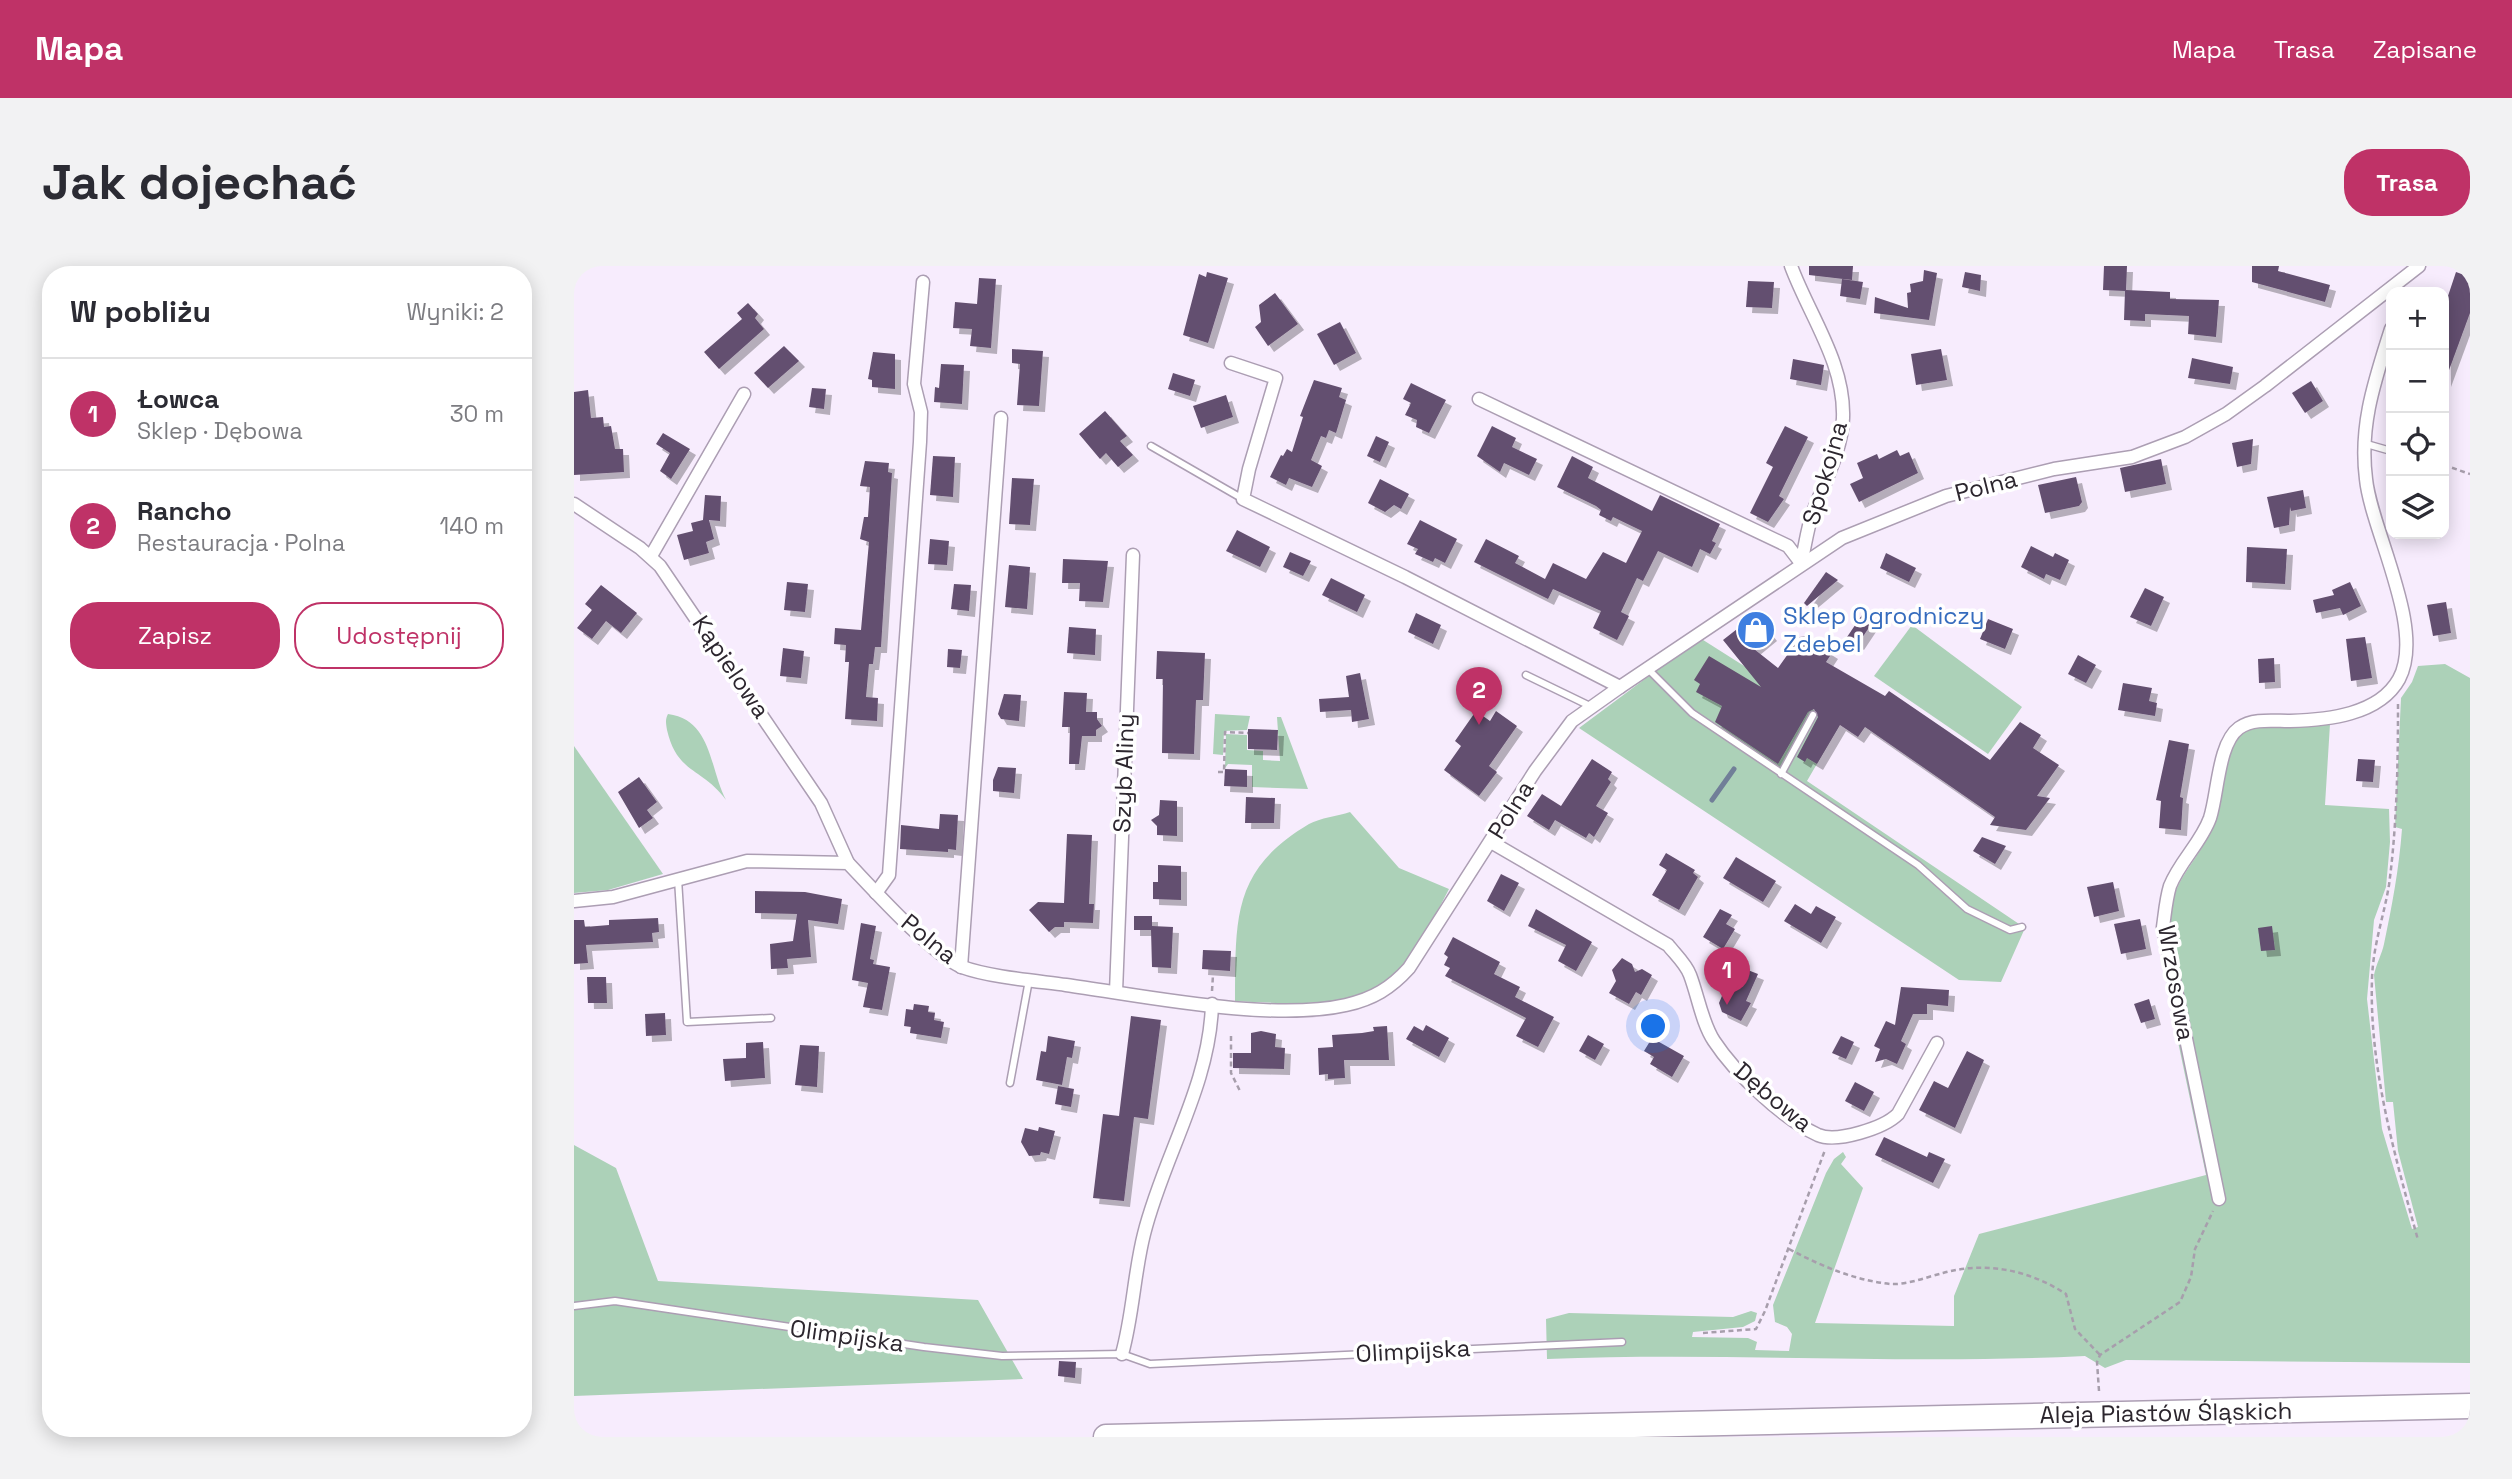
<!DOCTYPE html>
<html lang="pl">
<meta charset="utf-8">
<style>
body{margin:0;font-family:"Space Grotesk",sans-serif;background:#f2f2f3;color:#2b2b33}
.controls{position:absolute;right:21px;top:21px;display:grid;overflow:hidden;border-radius:14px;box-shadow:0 4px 18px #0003}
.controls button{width:63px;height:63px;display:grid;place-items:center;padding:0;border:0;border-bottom:2px solid #e1e1e2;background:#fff;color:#2b2b33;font:35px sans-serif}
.you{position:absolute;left:1080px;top:761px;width:24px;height:24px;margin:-18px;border:5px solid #fff;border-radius:50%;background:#1a73e8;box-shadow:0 0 0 10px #1a73e833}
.badge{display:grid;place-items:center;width:46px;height:46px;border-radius:50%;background:#bf3267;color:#fff;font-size:23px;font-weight:700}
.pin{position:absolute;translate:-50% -58px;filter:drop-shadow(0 2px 4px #0008)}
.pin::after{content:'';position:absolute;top:37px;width:24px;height:21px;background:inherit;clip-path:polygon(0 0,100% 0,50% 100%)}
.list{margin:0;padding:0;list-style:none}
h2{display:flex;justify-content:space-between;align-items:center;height:91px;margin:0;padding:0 28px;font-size:30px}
h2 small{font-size:23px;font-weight:400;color:#7c7c81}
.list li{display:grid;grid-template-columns:46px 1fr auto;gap:21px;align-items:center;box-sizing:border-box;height:112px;padding:0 28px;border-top:2px solid #e1e1e2}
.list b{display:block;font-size:26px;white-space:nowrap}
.list p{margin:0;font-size:23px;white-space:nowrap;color:#7c7c81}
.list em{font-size:23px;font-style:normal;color:#7c7c81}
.actions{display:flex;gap:14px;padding:21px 28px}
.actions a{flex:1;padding:16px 0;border:2px solid #bf3267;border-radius:28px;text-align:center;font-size:24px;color:#bf3267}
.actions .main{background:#bf3267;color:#fff}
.icon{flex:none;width:38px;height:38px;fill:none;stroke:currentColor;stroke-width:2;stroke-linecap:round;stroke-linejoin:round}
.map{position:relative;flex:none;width:1896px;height:1171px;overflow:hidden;border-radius:28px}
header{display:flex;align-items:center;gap:42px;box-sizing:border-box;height:98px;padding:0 35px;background:#bf3267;color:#fff}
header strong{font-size:33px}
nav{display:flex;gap:38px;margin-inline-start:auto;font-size:24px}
.intro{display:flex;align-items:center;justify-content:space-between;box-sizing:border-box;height:168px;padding:0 42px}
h1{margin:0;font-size:49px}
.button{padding:18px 32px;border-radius:28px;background:#bf3267;color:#fff;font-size:24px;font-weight:700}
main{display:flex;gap:42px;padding:0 42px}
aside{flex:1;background:#fff;border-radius:28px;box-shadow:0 4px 18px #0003}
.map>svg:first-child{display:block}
</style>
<header>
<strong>Mapa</strong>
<nav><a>Mapa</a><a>Trasa</a><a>Zapisane</a></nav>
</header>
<div class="intro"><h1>Jak dojechać</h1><a class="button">Trasa</a></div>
<main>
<aside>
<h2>W pobliżu<small>Wyniki: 2</small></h2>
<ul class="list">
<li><span class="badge">1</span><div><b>Łowca</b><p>Sklep · Dębowa</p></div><em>30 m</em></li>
<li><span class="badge">2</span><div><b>Rancho</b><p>Restauracja · Polna</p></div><em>140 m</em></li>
</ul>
<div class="actions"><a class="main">Zapisz</a><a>Udostępnij</a></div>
</aside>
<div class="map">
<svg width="1896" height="1171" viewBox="0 0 1896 1171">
<defs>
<filter id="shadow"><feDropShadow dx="6" dy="6" stdDeviation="0" flood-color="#0004"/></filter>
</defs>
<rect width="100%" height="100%" fill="#f7ecfd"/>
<!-- green -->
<g fill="#acd1b8">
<polygon points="1338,359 1448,441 1414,488 1300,410"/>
<polygon points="1126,372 1265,460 1233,515 1451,662 1427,716 1385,714 1005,462"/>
<path d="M1871,398L1896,412V1097L1552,1094L1531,1102L1511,1090C1331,1099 1152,1086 973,1093L972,1053L995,1047L1159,1051L1177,1045L1183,1047L1181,1055L1169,1061L1119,1066L1118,1071L1174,1072L1183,1076L1181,1084L1215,1085L1218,1068L1213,1061L1201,1056L1199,1039L1252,907L1260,893L1269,886L1272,891L1267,898L1289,922L1241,1057L1380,1060V1030L1405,968L1632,909L1603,771L1615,765C1614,732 1595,699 1595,665C1594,611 1625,600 1641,554C1650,531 1649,476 1671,466C1691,456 1733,460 1756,458L1751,539L1815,543L1816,576L1812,621L1800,654L1793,733L1808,863L1838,963L1844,961L1824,885L1819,836H1812L1800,709C1802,698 1808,688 1810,678C1818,640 1825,603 1828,563L1821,561L1827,432L1838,416L1844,400Z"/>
<path d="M94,448C138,454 135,501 152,534C129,502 103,508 93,464C92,457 91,454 94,448Z"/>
<polygon points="641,448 676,450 673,464 650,465 649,489 639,488"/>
<polygon points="703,451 707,451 734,523 678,521 678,499 654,498 651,502 652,468 673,469 673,484 689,485 689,494 706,495"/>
<polygon points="0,480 89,608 34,624 0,627"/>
<path d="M776,546L825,602L875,623C862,648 836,700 813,716C775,744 706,737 661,735C662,654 657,604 735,558C746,552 764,550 776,546Z"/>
<polygon points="0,879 42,902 84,1015 404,1034 449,1113 0,1130"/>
</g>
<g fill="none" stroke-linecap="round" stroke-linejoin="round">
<!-- stream -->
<polyline stroke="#717f98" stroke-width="5" points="1138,534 1160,503"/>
</g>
<!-- building -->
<g fill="#64506f" filter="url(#shadow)">
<polygon points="1235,0 1279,0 1278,14 1235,9"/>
<polygon points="1530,0 1553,0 1552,24 1596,26 1596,33 1645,34 1642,71 1614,68 1615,50 1571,48 1571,55 1550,54 1551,25 1529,24"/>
<polygon points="1678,0 1705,0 1704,5 1756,19 1751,36 1678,16"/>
<polygon points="1350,4 1363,7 1355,54 1300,47 1301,31 1334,42 1333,27 1337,26 1336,18 1349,15"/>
<polygon points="633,6 654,12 634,77 609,69 625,8 632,11"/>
<polygon points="1391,6 1407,9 1406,25 1388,21"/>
<polygon points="1882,6 1896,11 1896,47 1871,115 1870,42"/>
<polygon points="405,12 422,13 417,82 396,80 398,63 379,62 381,36 403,38"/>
<polygon points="1268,13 1289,16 1286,33 1266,30"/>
<polygon points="1174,15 1200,16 1198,42 1172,41"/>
<polygon points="701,27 724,58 694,80 681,61 687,56 685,39"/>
<polygon points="174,37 184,48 181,52 190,63 145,103 130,86 168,53 163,47"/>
<polygon points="766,56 782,87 760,99 743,68"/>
<polygon points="210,80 225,95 194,122 180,107"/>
<polygon points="438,83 469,85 465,140 443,139 446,98 438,97"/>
<polygon points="1367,83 1373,114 1342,119 1337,88"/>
<polygon points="299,86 321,88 321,123 298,121 298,114 294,113"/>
<polygon points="1618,92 1659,101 1656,118 1614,112"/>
<polygon points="1219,93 1250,99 1247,119 1216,113"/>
<polygon points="367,98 390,99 388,138 360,136 361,121 365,122"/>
<polygon points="599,107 621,114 616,130 594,123"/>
<polygon points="740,114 768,122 765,131 772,134 762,167 755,164 752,172 747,170 737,194 748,200 738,221 715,212 712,219 696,211 707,189 709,190 713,183 718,186 729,151 726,150"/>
<polygon points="1737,115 1749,135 1731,147 1718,127"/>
<polygon points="837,117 872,134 855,167 842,161 843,154 831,149 837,137 829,133"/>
<polygon points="238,122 252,123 250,143 235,141"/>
<polygon points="14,124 17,152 29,151 30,161 37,160 41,183 49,183 50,206 0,209 0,126"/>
<polygon points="652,129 659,151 627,162 619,140"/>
<polygon points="531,145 553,170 546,175 559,189 544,201 532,187 526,193 505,168"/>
<polygon points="918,160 942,172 938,181 963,193 955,209 930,197 926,206 903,190"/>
<polygon points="1211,160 1234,171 1205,230 1210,233 1194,256 1176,247 1199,201 1192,197"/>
<polygon points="89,167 116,183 97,213 86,205 96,187 82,178"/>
<polygon points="802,170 815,176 806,196 793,190"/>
<polygon points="1679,173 1677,198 1663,201 1658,177"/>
<polygon points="1323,184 1326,190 1335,186 1344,207 1285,236 1276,218 1289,212 1283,197 1303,188 1305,193"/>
<polygon points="359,190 381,191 379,231 356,229"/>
<polygon points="998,190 1019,201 1014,212 1078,245 1086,229 1146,258 1138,275 1142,277 1136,288 1126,283 1118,301 1084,285 1069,315 1063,312 1047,346 1055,350 1043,374 1019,362 1027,345 979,323 974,333 900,296 912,273 945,290 941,297 971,313 979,297 1012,313 1029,286 1052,297 1068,265 1039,251 1037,255 1025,249 1027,244 1022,240 983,221"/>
<polygon points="1587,193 1592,218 1551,226 1546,202"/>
<polygon points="291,195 315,197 314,206 318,207 307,381 301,381 299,398 295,398 292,431 304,432 303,455 271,453 275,396 271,396 272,379 260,378 261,362 287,364 295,276 286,273 290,251 294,251 296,221 286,220"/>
<polygon points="1502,211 1508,236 1505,240 1471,247 1464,219"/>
<polygon points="438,212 460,213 456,259 435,258"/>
<polygon points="806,213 835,228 827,243 820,239 811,246 794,237"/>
<polygon points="1729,224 1732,242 1717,245 1716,241 1715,259 1700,262 1693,231"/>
<polygon points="131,229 147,230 146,255 135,254 140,273 132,276 135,287 110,294 103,269 119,265 117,257 129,254"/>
<polygon points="846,254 883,273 871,297 861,292 859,296 841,288 844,283 833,278"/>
<polygon points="663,264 696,281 686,301 652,285"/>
<polygon points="356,273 375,275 373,299 354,298"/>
<polygon points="1457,280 1479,291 1481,287 1495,294 1486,314 1472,308 1470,313 1447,301"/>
<polygon points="1673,281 1713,283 1711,318 1672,316"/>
<polygon points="716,286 737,295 729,310 709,301"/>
<polygon points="1312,287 1342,302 1335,316 1306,302"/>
<polygon points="489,293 534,295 529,336 505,335 506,317 488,317"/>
<polygon points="435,299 456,301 453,343 431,341"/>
<polygon points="1252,306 1264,314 1233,340 1230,337"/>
<polygon points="757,312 791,329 783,346 748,329"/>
<polygon points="213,316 234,318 231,346 210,344"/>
<polygon points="1776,316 1787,340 1769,349 1766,342 1742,347 1739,334 1760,329 1758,324"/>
<polygon points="380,318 397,319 395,345 377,343"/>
<polygon points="27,319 63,347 47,367 32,355 18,373 3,362 18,344 11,338"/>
<polygon points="1571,322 1590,331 1577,360 1556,351"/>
<polygon points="1872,336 1877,367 1859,370 1853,339"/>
<polygon points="842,347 867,359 859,378 834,366"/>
<polygon points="1181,349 1197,369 1180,383 1204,402 1226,371 1231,370 1258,387 1252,396 1311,430 1315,425 1416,494 1446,456 1467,469 1459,482 1485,499 1463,530 1476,532 1452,564 1416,559 1421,551 1291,461 1284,471 1266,459 1243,498 1233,492 1231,496 1223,491 1244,451 1240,443 1234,446 1204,498 1141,456 1148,440 1122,426 1126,418 1120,414 1135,390 1187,421 1149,374"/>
<polygon points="1288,349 1298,357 1284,378 1273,371"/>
<polygon points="1414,353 1439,363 1431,383 1406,373"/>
<polygon points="495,361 522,363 521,389 493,387"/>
<polygon points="1791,371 1798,412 1777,415 1772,373"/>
<polygon points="209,382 230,385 227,412 206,410"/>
<polygon points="374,383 388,384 386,402 373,401"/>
<polygon points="583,385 631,387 629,434 622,434 620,488 588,487 589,413 582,413"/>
<polygon points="1504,389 1522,399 1512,417 1494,408"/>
<polygon points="1700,392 1701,416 1685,417 1684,393"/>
<polygon points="786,407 795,453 778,456 777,444 746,446 745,433 775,431 772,410"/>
<polygon points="1549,417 1578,422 1575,435 1583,437 1581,450 1544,444"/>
<polygon points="490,426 513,427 512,446 523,446 523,453 528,460 522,464 522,470 508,470 505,498 495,498 496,461 488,461"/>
<polygon points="430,428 447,429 445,455 427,453 424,448"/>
<polygon points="902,445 916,455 922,445 943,460 915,500 923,506 905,530 870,504 887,480 881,475"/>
<polygon points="674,463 704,464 703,484 674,483"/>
<polygon points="1595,474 1615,478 1606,531 1609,532 1607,564 1585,562 1587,535 1582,534"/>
<polygon points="1018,493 1038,506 1034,513 1037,516 1022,540 1034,547 1020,571 1015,567 1012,572 981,554 975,564 953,550 968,528 987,540"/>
<polygon points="1784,493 1801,494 1799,516 1782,515"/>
<polygon points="424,501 442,502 440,527 419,525 419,514"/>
<polygon points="651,503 673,504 673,521 650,520"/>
<polygon points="65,511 83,536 73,544 79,552 65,562 44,526"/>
<polygon points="672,531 701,532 700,557 671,557"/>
<polygon points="586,534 603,535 603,570 583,569 583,560 577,554 585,549"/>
<polygon points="366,548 384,549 382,584 374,583 374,586 326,583 327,559 365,563"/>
<polygon points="493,568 518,569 515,638 520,638 519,657 490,656 490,661 481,661 475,666 455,644 464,636 490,637"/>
<polygon points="1408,571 1432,580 1421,598 1399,585"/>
<polygon points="1092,587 1121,604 1119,607 1124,611 1105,644 1078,629 1093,604 1085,599"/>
<polygon points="1162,591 1202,615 1189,636 1149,612"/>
<polygon points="584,599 607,600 607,634 579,633 579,616 584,616"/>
<polygon points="927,608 945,617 930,645 913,635"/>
<polygon points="1539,616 1545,645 1520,651 1513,621"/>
<polygon points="181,625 231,626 268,633 264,658 234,654 237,691 213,693 214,702 197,703 196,678 219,675 223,648 181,647"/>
<polygon points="1221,638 1237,648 1242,640 1262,651 1247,677 1210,655"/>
<polygon points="962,643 1018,676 1002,705 984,695 992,679 954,660"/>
<polygon points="1146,643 1158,649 1152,658 1161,663 1149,683 1129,671"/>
<polygon points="560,650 578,650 578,660 599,661 597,702 578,701 577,664 560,664"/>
<polygon points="84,652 85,666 78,667 79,676 12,679 14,697 0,698 0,654 10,654 11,661 35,659 35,654"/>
<polygon points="1566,653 1572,683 1547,688 1540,658"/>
<polygon points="287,657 302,660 296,693 300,694 299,698 316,701 308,744 289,741 294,717 278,714"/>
<polygon points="1698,660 1701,684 1687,685 1684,662"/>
<polygon points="879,671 926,696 920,708 946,721 941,731 980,751 964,781 942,770 952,752 871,710 876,702 870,699 874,691 870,688"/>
<polygon points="629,684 657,685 656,705 628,703"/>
<polygon points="1048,692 1058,698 1061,706 1068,703 1078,709 1067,729 1062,726 1055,738 1035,727 1042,715 1038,704"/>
<polygon points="1161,699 1184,708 1172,735 1177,737 1167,755 1148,746 1145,737"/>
<polygon points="13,711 32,711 33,737 14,737"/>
<polygon points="1327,721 1375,724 1374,740 1353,738 1353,748 1339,748 1327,775 1332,778 1323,798 1312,793 1301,796 1306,783 1300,780 1312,755 1321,759"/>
<polygon points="1575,733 1581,753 1567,757 1560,738"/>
<polygon points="340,738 355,740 354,746 361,747 360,754 370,756 367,772 336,767 337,761 330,760 332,743 339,744"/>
<polygon points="91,747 92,769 72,770 71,748"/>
<polygon points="557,750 587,754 574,853 560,851 550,935 519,932 529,848 545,850"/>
<polygon points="852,759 875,772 865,791 832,773 840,760 849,765"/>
<polygon points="813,760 815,794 770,794 771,812 754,813 754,808 745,809 744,782 759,781 758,769 788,767 800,765 799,761"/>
<polygon points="687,765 702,768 701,781 711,782 710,803 659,802 659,787 677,787 677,767"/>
<polygon points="1014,769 1030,778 1021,794 1005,785"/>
<polygon points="474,770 501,775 498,792 493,791 488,819 462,814 467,785 472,786"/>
<polygon points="1267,770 1280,776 1272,793 1258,787"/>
<polygon points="1078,772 1110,790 1098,811 1076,798 1080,791 1070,785"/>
<polygon points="189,776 191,812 151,815 149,793 172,792 172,777"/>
<polygon points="226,779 245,780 243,821 221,819"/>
<polygon points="1393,785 1410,794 1381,862 1345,844 1360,815 1374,822"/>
<polygon points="1281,816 1300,826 1290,845 1271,835"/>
<polygon points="484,820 500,823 497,841 481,838"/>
<polygon points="465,861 481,865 475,888 467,886 466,889 455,890 447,876 451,862 464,865"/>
<polygon points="1310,871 1353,891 1355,886 1371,893 1359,917 1301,889"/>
<polygon points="485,1095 502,1096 501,1112 484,1110"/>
</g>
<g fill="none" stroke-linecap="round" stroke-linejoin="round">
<defs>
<g id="lane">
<polyline points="1789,177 1817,185"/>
<polyline points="577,180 669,233"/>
<polyline points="1073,402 1118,447 1344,599 1393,643 1436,664 1448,661"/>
<polyline points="952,409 1016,440"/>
<polyline points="1207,508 1239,449"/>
<polyline points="104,613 113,756 197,752"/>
<polyline points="436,817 455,714"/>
<polyline points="0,1040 41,1035 350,1081 428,1090 548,1088 576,1098 1048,1076"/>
</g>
<g id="street">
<path d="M1217,0C1235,49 1271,97 1269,152C1268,185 1249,219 1238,249C1233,264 1231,281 1227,297"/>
<polyline points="657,97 702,112 675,203 669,233 831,311 1046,421"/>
<polyline points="905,133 1214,280 1227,297"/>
<polyline points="0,238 66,282 86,300 247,537 274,597"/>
<polyline points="77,290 170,128"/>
<path d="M917,576L1094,679C1101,688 1112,698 1116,709C1124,730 1128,757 1140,775C1161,807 1209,853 1244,869C1263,877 1310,862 1324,848L1363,777"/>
<polyline points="302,627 315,609 346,176 347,146 340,118 349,16"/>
<path d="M0,635L39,631L173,595L274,597C298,622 358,689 388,701C415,711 463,715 492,719C571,730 697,756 772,739C799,733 817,722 835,702L961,505L998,455L1046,421L1268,272L1372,230L1480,203L1558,191L1611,171L1652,148L1691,120L1845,0"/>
<polyline points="387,701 427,152"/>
<polyline points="542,726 559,289"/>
<path d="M1645,933L1589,661C1591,647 1592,633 1596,620C1606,595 1627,577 1636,552C1644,528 1644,477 1665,462C1679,452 1699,455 1716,455C1753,454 1805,449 1825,413C1852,363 1797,264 1792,213C1785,159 1801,114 1817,63"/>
<path d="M548,1088C559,1049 560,1007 570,968C589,891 636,819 638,738"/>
</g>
<polyline id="highway" points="532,1171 1896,1140"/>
</defs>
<!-- lane casing -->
<use href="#lane" stroke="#ac9eb3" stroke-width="9"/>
<!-- street casing -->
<use href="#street" stroke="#ac9eb3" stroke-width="15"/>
<!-- highway casing -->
<use href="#highway" stroke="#ac9eb3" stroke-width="27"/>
<!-- path -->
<g stroke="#a79eac" stroke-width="2.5" stroke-dasharray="5 3.5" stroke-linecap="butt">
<polyline points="1870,199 1896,208"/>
<path d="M1824,438C1824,497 1823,559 1815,619C1810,650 1799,679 1798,713C1795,801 1821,890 1844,974"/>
<polyline points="644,506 650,506 651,466 674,467"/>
<polyline points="638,725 639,709"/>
<polyline points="657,770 657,807 667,827"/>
<path d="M1215,983C1247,1000 1280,1014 1316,1018C1333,1019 1353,1011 1369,1007C1412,995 1455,1004 1492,1028L1501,1063L1526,1089"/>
<polyline points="1129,1067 1182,1063 1191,1045 1251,884"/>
<polyline points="1525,1125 1523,1096 1526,1089 1606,1036 1617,1011 1621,983 1639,945"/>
</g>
<!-- lane -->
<use href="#lane" stroke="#fff" stroke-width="6"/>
<!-- street -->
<use href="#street" stroke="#fff" stroke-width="12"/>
<!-- highway -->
<use href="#highway" stroke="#fff" stroke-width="24"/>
</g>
<!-- icons -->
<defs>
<symbol id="shop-disc" viewBox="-11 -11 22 22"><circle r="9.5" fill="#3f7fe0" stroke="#fff"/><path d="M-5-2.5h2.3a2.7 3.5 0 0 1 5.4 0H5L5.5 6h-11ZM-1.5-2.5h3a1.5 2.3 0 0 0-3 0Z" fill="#fff"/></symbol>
</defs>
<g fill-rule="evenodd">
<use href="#shop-disc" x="1160" y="342" width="44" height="44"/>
</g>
<g text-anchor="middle" stroke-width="7" stroke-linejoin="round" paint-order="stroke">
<!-- street labels -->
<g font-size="24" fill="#2c262e" stroke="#fff">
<text transform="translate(1251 207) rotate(-74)" y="8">Spokojna</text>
<text transform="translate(1412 220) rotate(-14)" y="8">Polna</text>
<text transform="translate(157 401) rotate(56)" y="8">Kąpielowa</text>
<text transform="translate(550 507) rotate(-88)" y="8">Szyb Aliny</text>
<text transform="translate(937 544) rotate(-58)" y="8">Polna</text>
<text transform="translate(355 673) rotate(39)" y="8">Polna</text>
<text transform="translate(1602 717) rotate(80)" y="8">Wrzosowa</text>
<text transform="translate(1199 831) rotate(40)" y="8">Dębowa</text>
<text transform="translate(273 1070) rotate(8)" y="8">Olimpijska</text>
<text transform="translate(839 1085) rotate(-3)" y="8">Olimpijska</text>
<text transform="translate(1592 1147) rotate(-1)" y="8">Aleja Piastów Śląskich</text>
</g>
<!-- shop labels -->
<g font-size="24" fill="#366cbe" stroke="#fff" text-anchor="start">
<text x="1209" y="358">Sklep Ogrodniczy<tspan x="1209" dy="28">Zdebel</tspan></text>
</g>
</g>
</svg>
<div class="controls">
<button>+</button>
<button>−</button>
<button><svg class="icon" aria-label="locate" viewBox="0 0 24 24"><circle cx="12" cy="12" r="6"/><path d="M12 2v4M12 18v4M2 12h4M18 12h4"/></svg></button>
<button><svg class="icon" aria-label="layers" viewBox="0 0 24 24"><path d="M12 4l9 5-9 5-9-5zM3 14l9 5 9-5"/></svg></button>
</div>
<div class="you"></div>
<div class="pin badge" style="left:1153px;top:739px">1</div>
<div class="pin badge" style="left:905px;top:459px">2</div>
</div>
</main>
